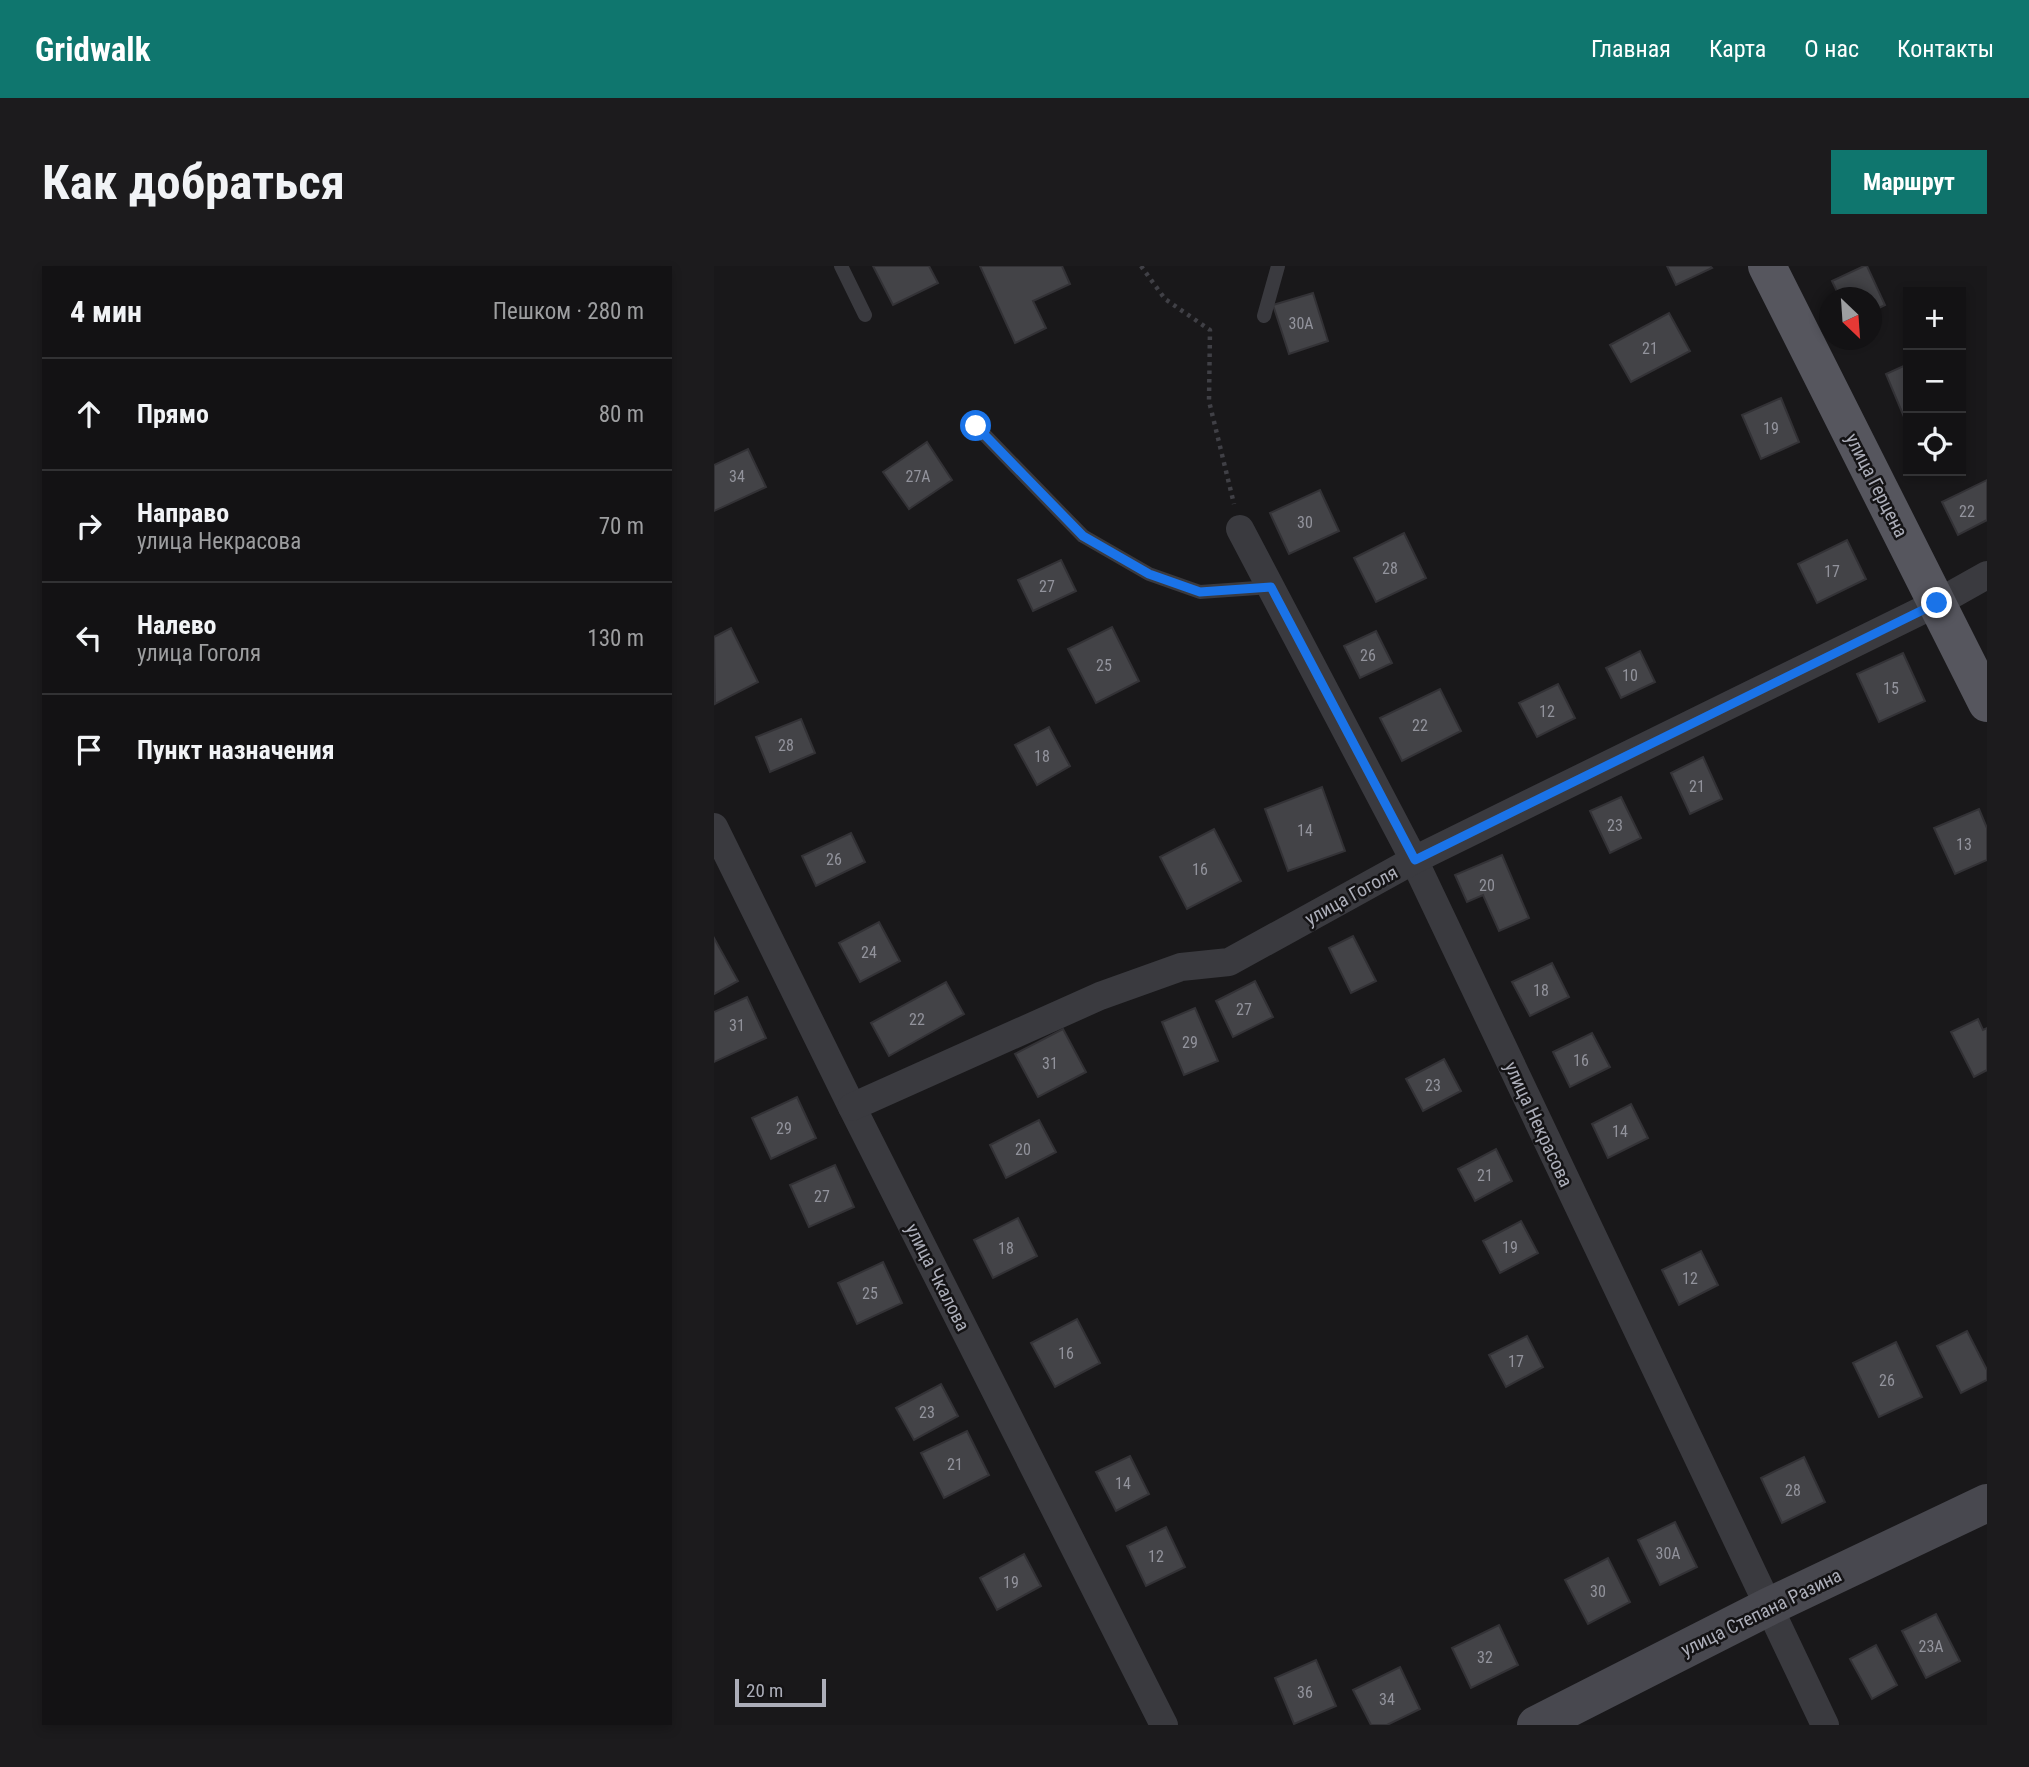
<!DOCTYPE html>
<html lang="ru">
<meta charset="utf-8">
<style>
body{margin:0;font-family:"Roboto Condensed",sans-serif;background:#1c1b1d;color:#f1f3f6}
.controls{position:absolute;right:21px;top:21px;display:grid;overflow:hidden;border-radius:0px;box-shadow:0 4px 10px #0003}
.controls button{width:63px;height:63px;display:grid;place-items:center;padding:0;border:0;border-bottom:2px solid #323234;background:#131214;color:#f1f3f6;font:35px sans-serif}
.compass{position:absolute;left:1105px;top:21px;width:63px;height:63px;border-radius:50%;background:#131214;box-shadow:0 4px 10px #0003;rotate:155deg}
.scale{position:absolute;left:21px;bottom:18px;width:91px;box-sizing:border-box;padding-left:7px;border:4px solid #acaeb9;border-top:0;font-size:19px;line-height:24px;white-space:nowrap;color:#acaeb9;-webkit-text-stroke:5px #141315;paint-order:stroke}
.stop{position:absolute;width:21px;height:21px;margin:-16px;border:5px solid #1a73e8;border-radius:50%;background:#fff}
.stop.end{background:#1a73e8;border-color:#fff;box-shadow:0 2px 7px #0008}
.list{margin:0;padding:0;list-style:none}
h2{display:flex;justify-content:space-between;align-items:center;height:91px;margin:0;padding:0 28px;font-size:30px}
h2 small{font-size:23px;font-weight:400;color:#9d9ea0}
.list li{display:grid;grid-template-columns:46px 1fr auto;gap:21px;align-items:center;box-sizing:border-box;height:112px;padding:0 28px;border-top:2px solid #323234}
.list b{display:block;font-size:26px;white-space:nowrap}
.list p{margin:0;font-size:23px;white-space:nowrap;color:#9d9ea0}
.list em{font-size:23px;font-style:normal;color:#9d9ea0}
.icon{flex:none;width:38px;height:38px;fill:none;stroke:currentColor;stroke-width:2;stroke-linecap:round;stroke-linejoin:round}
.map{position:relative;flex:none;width:1273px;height:1459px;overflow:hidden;border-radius:0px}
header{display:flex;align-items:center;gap:42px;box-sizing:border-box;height:98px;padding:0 35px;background:#0f766e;color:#fff}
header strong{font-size:33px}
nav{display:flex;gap:38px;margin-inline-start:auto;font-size:24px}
.intro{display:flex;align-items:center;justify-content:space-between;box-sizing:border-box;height:168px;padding:0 42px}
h1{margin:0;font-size:49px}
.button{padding:18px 32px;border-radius:0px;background:#0f766e;color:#fff;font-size:24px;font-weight:700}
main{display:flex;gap:42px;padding:0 42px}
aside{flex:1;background:#131214;border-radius:0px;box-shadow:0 4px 10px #0003}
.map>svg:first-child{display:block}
</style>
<header>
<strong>Gridwalk</strong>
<nav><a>Главная</a><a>Карта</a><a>О нас</a><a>Контакты</a></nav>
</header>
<div class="intro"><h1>Как добраться</h1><a class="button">Маршрут</a></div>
<main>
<aside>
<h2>4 мин<small>Пешком · 280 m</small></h2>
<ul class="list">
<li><svg class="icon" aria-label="ahead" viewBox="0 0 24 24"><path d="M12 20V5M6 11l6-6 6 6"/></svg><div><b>Прямо</b></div><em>80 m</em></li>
<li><svg class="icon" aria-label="right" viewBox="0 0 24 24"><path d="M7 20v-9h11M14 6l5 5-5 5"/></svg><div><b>Направо</b><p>улица Некрасова</p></div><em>70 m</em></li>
<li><svg class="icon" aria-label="left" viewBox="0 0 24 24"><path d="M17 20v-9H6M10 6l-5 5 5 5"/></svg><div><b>Налево</b><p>улица Гоголя</p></div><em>130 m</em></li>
<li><svg class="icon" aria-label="arrive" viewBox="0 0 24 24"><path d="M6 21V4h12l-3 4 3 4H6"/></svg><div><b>Пункт назначения</b></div></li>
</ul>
</aside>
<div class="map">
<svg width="1273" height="1459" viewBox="0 0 1273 1459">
<rect width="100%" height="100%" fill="#19181a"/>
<!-- building -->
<g fill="#434347" stroke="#333236" stroke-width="2">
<polygon points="159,0 215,0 224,17 179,39"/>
<polygon points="266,0 348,0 356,18 319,35 332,62 301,77"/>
<polygon points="953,0 996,0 998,2 962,19"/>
<polygon points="1150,0 1153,0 1171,39 1157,46 1157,32 1126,32 1118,15"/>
<polygon points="599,27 614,75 575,88 559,39"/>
<polygon points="955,47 976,85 917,116 896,79"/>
<polygon points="1194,98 1194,149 1190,151 1172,108"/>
<polygon points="1067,132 1085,176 1047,193 1028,149"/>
<polygon points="213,176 238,214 195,243 169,206"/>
<polygon points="34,183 52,221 0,245 0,199"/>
<polygon points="1273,214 1273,254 1244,269 1228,236"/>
<polygon points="606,224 625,265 575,288 556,247"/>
<polygon points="690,267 712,312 662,336 640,292"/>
<polygon points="1133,274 1152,313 1103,337 1084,298"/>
<polygon points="347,294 362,325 319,345 304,314"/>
<polygon points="398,361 425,415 382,437 354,383"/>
<polygon points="17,362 44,416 1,438 0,371"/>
<polygon points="662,365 678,397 646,412 630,380"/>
<polygon points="926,385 941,416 907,432 892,402"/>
<polygon points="1189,387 1211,435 1165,456 1143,408"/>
<polygon points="844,418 861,452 823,471 805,437"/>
<polygon points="726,423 747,465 688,495 666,452"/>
<polygon points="87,453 101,487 56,506 42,471"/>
<polygon points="335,461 356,500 323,519 301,479"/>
<polygon points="989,491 1008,533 976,548 957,507"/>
<polygon points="608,521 631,585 574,605 551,543"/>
<polygon points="907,531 927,572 896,587 876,545"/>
<polygon points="1265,543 1273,562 1273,594 1241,608 1220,562"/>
<polygon points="500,563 527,615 473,643 446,591"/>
<polygon points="137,567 151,596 102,620 88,590"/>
<polygon points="788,589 815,652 785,665 769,629 753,636 741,609"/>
<polygon points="165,656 186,695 146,716 125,677"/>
<polygon points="639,670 662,715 637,727 615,682"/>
<polygon points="0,672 24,715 0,728"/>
<polygon points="838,697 855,731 816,750 798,716"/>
<polygon points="541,715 559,751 519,771 502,735"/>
<polygon points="232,716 250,748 175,790 157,757"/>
<polygon points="33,731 52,772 0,796 0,746"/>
<polygon points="481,742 504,795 470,809 448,756"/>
<polygon points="1264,753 1269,764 1273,762 1273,804 1260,811 1237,766"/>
<polygon points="349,763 372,806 324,831 301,788"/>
<polygon points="878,767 896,801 856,821 839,786"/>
<polygon points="730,793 747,825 709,845 692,813"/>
<polygon points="83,831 102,872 57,893 38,852"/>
<polygon points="917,838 934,872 894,892 878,858"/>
<polygon points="325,854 342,886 292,912 276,879"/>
<polygon points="782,883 798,915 761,935 744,903"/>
<polygon points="121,899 140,941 95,961 76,919"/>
<polygon points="304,952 323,990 279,1012 260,974"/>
<polygon points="807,955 824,987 786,1007 769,975"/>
<polygon points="987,985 1004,1019 965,1039 948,1004"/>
<polygon points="169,996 188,1037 143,1058 124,1017"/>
<polygon points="363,1053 386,1097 341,1121 317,1077"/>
<polygon points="1253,1065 1273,1104 1273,1114 1247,1127 1223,1080"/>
<polygon points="813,1070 829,1101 792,1121 775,1089"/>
<polygon points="1182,1076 1208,1131 1165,1151 1139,1097"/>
<polygon points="227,1118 244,1150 200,1174 182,1142"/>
<polygon points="253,1165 275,1209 230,1232 207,1187"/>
<polygon points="416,1190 435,1228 402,1245 382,1206"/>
<polygon points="1090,1191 1111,1236 1068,1257 1047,1212"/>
<polygon points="961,1256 983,1301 946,1319 924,1274"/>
<polygon points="452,1261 471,1301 432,1320 413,1280"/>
<polygon points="310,1288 327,1320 283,1344 266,1312"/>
<polygon points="894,1292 916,1336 874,1358 851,1314"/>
<polygon points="1222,1348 1246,1395 1212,1412 1188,1365"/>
<polygon points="785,1359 804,1399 757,1422 738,1382"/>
<polygon points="1162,1379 1183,1419 1158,1433 1136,1393"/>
<polygon points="602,1394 622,1440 580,1458 561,1412"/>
<polygon points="686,1401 706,1443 673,1459 657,1459 639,1424"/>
</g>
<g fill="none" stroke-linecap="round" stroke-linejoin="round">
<!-- path -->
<polyline stroke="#404046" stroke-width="4.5" stroke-dasharray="3.5 5" stroke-linecap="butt" points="427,0 451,33 496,64 495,135 520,238"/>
<!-- service -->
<g stroke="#3a3a3f" stroke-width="14">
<polyline points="127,0 151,49"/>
<polyline points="550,50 564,0"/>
<polyline points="262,160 369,270 435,308 486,326 557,321"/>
</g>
<!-- minor -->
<g stroke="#3a3a3f" stroke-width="28">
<polyline points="526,263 700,594 1111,1459"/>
<polyline points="0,561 138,841 450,1459"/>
<polyline points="138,841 386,730 467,701 515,696 700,594 1223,337 1273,309"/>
</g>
<!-- secondary -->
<polyline stroke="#48484f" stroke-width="38" points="822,1459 1054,1341 1273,1237"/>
<!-- primary -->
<polyline stroke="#56565e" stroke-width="38" points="1053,0 1273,437"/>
</g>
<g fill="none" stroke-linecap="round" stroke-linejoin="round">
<!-- route -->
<polyline stroke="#1a73e8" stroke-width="9" points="262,160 369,270 435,308 486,326 557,321 701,594 1223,337"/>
</g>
<g text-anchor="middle" stroke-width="5" stroke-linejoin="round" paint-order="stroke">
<!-- number labels -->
<g font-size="16" fill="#92939c">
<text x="587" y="63">30А</text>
<text x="936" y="88">21</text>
<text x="1057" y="168">19</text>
<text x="23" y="216">34</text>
<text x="204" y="216">27А</text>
<text x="1253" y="251">22</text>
<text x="591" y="262">30</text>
<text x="676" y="308">28</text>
<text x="1118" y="311">17</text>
<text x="333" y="326">27</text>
<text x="654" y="395">26</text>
<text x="390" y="405">25</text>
<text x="916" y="415">10</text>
<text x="1177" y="428">15</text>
<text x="833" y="451">12</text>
<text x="706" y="465">22</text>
<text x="72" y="485">28</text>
<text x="328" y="496">18</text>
<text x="983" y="526">21</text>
<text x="901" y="565">23</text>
<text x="591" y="570">14</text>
<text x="1250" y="584">13</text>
<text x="120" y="599">26</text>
<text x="486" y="609">16</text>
<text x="773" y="625">20</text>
<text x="155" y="692">24</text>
<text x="827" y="730">18</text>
<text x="530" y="749">27</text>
<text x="203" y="759">22</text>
<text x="23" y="765">31</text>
<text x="476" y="782">29</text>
<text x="867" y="800">16</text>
<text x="336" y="803">31</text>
<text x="719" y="825">23</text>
<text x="70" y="868">29</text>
<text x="906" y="871">14</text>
<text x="309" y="889">20</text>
<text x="771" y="915">21</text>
<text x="108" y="936">27</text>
<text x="796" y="987">19</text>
<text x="292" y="988">18</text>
<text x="976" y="1018">12</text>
<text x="156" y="1033">25</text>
<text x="352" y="1093">16</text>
<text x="802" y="1101">17</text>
<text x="1173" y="1120">26</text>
<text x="213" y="1152">23</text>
<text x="241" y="1204">21</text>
<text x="409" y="1223">14</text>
<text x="1079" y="1230">28</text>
<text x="954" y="1293">30А</text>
<text x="442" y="1296">12</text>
<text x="297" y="1322">19</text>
<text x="884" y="1331">30</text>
<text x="1217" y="1386">23А</text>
<text x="771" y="1397">32</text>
<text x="591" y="1432">36</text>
<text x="673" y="1439">34</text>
</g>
<!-- street labels -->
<g font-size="19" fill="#acaeb9" stroke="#141315">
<text transform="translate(1163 219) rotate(63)" y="7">улица Герцена</text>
<text transform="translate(637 629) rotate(-29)" y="7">улица Гоголя</text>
<text transform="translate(825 858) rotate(65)" y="7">улица Некрасова</text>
<text transform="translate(224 1011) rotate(63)" y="7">улица Чкалова</text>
<text transform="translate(1047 1346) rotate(-26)" y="7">улица Степана Разина</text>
</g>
</g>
</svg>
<div class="controls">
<button>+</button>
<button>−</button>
<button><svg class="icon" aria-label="locate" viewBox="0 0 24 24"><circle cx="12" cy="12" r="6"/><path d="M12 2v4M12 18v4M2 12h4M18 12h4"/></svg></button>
</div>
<svg class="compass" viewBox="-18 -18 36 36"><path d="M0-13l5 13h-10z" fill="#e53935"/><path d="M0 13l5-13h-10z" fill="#9d9ea0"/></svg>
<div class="scale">20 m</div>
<div class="stop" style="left:262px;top:160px"></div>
<div class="stop end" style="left:1223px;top:337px"></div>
</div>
</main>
